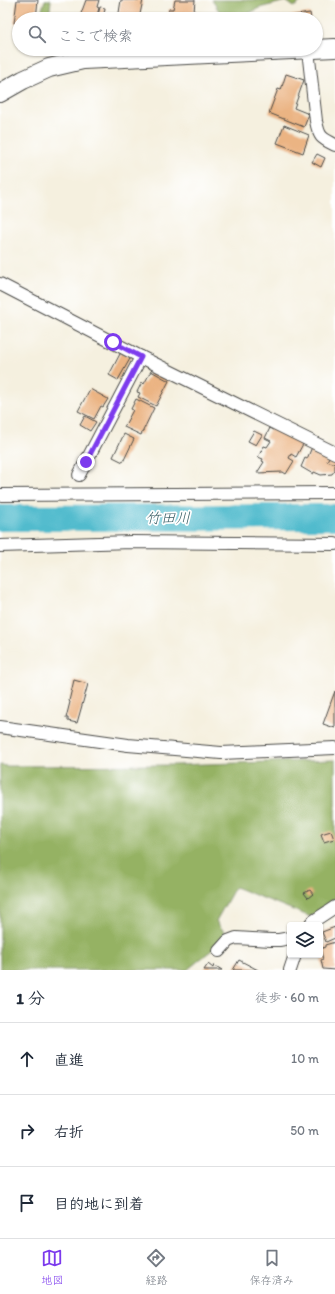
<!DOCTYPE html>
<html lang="ja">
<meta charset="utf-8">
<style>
body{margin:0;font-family:Itim,"Klee One",sans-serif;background:#f6f6f7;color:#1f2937}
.controls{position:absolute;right:12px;bottom:12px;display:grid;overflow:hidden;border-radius:4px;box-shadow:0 1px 3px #0004}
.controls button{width:36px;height:36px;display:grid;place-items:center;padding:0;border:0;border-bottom:1px solid #e0e1e3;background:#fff;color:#1f2937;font:20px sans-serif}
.stop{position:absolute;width:12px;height:12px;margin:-9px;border:3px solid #7c3aed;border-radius:50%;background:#fff}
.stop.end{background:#7c3aed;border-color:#fff;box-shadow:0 1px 4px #0008}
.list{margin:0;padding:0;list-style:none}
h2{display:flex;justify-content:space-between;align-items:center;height:52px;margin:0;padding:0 16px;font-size:17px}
h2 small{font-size:13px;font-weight:400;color:#747a83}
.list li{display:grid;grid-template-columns:26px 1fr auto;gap:12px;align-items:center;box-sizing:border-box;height:72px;padding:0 16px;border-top:1px solid #e0e1e3}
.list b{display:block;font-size:15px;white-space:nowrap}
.list em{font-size:13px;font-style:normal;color:#747a83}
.icon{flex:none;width:22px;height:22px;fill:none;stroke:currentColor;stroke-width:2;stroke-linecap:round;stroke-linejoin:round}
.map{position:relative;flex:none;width:335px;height:970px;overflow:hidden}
.search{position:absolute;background:#fff;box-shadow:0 1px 3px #0004;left:12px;right:12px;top:12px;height:44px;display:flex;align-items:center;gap:10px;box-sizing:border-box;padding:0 14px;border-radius:22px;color:#747a83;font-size:15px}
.sheet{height:268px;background:#fff}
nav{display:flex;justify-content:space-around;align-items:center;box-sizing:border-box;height:56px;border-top:1px solid #e0e1e3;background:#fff;font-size:11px;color:#747a83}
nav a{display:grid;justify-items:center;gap:2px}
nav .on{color:#7c3aed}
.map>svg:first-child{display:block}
</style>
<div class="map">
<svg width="335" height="970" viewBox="0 0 335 970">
<rect width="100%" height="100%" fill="#fff"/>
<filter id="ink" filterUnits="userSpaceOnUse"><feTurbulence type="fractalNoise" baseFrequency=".025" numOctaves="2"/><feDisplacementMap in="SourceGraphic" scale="8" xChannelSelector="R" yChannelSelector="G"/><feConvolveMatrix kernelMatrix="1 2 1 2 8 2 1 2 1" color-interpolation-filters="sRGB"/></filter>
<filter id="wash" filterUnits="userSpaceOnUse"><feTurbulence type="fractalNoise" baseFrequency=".012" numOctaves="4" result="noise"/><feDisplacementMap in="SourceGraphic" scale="16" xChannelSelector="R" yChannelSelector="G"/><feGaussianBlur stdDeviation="0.9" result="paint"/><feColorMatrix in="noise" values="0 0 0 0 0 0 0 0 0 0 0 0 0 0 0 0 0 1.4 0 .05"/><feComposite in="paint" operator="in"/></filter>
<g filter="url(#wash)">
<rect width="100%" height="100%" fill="#f5f0df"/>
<!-- forest -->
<g fill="#95b264" stroke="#606e48">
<polygon points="45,0 51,0 49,19 39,19"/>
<polygon points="212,0 303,0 294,7 286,1 259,8 244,16 219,11"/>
<polygon points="335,760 335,898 311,917 235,887 216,921 228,937 187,970 0,970 0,765 7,766 173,765"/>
</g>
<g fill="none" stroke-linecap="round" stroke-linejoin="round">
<!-- river -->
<polyline stroke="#51bbcd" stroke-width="26" points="0,518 335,517"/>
</g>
<g id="blocks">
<!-- building -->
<g fill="#ebb483">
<polygon points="17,0 38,0 36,19 19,19 19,24 14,23"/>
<polygon points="86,0 99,0 97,7 99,8 96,19 79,19"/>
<polygon points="121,0 143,0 139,19 118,19"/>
<polygon points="175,0 195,0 194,12 202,13 202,19 170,19 170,17 168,17 169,9 173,9"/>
<polygon points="100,7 105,8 103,19 97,19"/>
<polygon points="310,13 311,19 290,19 290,16"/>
<polygon points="286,74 304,80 294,108 309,114 304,127 269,113 278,89 281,90"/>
<polygon points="284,125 309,135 303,153 277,143"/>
<polygon points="317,154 325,158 321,167 312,162"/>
<polygon points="121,352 131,357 118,380 109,375"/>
<polygon points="151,371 169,381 156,406 138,397 140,393 137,392 142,382 144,384"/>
<polygon points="90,389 108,399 103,407 101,406 94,419 78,411"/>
<polygon points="136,399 154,408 141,435 124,427 133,410 131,409"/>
<polygon points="85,416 96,422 90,431 80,425"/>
<polygon points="271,426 303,444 296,457 291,454 289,458 294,461 286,474 283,472 257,473 264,462 262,461 263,459 258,457 264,446 267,447 271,441 265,438"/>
<polygon points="254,431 262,435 256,445 248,441"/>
<polygon points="124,434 134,439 123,462 113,457"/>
<polygon points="312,447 330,455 327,461 335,464 335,470 332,474 321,475 314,472 313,474 301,467 305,458 307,459"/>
<polygon points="74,680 88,684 77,723 68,721 68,718 66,718 70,702 69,701"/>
<polygon points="335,691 335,728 323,724"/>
<polygon points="331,831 334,839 324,842 321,834"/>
<polygon points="310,890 313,894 308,898 304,893"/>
<polygon points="335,927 335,938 326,942 322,932"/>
<polygon points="335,942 335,970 323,969 321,960 323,959 320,949 325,947 325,945"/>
<polygon points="239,960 258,970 233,970"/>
<polygon points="208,964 213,968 214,965 222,970 204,970"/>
</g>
</g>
</g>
<g filter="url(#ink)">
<use href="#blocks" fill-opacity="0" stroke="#494946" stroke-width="1"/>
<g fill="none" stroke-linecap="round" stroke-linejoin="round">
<defs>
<g id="minor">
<path d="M308,50L316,121C319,137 321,138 335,145"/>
<polyline points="0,284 141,357 335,453"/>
<polyline points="79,475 141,357"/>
<polyline points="0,495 335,493"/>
<polyline points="0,546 132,542 335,544"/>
<polyline points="0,727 128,745 221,753 335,748"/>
<polyline points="310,925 312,922 335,907"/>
<polyline points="219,951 228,941 236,938 271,940 279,940 290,938"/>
<polyline points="290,970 295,955"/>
</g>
<polyline id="primary" points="0,93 23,80 49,68 83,60 335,48"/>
</defs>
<!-- minor casing -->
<use href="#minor" stroke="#494946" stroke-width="14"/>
<!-- primary casing -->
<use href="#primary" stroke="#494946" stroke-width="20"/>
<!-- minor -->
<use href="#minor" stroke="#fff" stroke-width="12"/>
<!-- primary -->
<use href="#primary" stroke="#fff" stroke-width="18"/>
</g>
</g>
<g fill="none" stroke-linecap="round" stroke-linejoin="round" filter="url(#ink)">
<!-- route -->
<polyline stroke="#7c3aed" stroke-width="5" points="86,462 141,357 113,342"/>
</g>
<g text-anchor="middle" stroke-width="3.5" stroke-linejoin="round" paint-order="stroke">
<!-- water labels -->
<g font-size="15" font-style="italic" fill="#385d64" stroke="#fff">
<text x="168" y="523">竹田川</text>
</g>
</g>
</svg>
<div class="controls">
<button><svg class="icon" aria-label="layers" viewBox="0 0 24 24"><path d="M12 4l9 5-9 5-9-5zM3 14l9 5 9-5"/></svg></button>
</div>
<div class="stop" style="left:113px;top:342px"></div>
<div class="stop end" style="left:86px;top:462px"></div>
<div class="search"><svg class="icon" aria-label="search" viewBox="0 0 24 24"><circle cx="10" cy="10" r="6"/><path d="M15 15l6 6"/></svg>ここで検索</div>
</div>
<section class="sheet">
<h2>1 分<small>徒歩 · 60 m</small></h2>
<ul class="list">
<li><svg class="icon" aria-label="ahead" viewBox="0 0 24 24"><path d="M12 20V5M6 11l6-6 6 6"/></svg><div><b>直進</b></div><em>10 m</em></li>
<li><svg class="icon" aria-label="right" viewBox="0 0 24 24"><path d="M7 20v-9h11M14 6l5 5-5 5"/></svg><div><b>右折</b></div><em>50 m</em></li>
<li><svg class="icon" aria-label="arrive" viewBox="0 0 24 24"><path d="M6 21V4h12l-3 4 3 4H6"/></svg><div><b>目的地に到着</b></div></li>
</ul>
</section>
<nav>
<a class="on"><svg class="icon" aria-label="map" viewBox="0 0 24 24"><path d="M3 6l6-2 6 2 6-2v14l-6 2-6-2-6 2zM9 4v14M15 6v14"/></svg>地図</a>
<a><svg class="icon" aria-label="directions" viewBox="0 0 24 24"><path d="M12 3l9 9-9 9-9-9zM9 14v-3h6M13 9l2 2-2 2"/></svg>経路</a>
<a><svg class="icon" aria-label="saved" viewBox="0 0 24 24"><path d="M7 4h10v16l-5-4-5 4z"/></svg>保存済み</a>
</nav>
